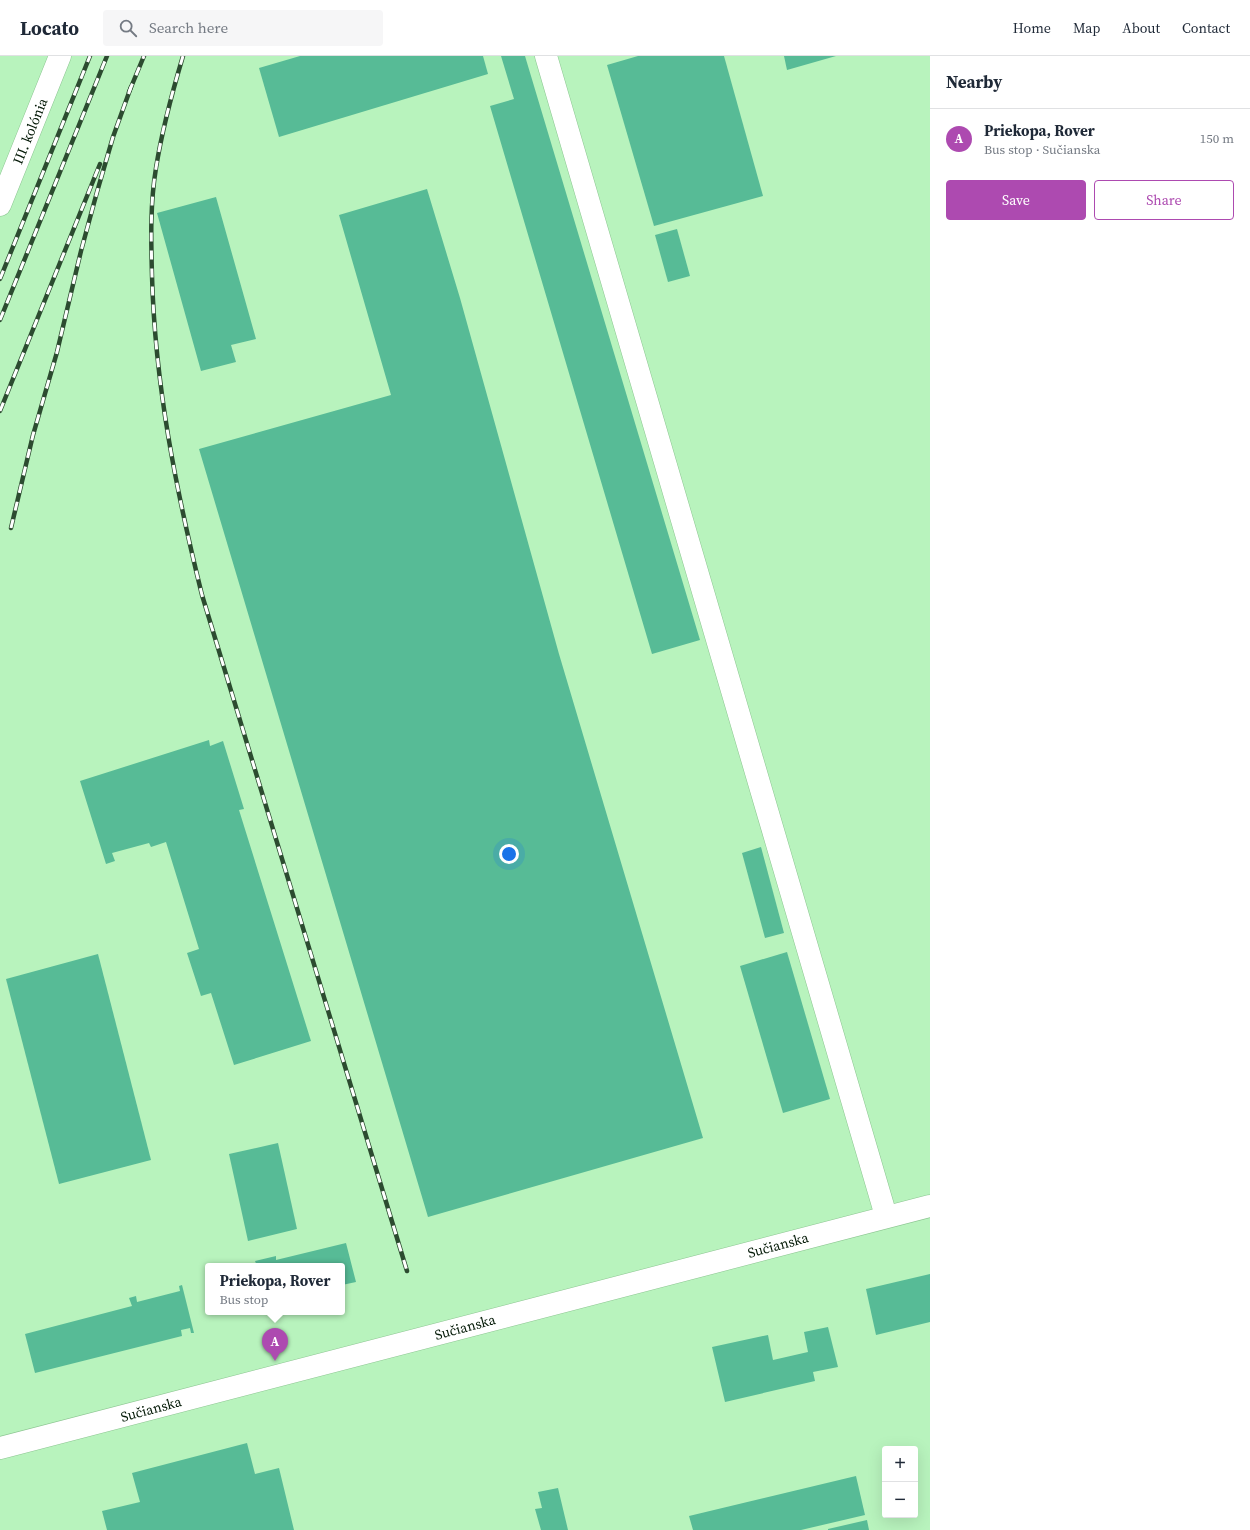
<!DOCTYPE html>
<meta charset="utf-8">
<style>
body{margin:0;font-family:"Source Serif 4",serif;background:#f6f6f7;color:#1f2937}
.controls{position:absolute;right:12px;bottom:12px;display:grid;overflow:hidden;border-radius:4px;box-shadow:0 4px 16px #0002}
.controls button{width:36px;height:36px;display:grid;place-items:center;padding:0;border:0;border-bottom:1px solid #e0e1e3;background:#fff;color:#1f2937;font:20px sans-serif}
.you{position:absolute;left:509px;top:798px;width:14px;height:14px;margin:-10px;border:3px solid #fff;border-radius:50%;background:#1a73e8;box-shadow:0 0 0 6px #1a73e833}
.badge{display:grid;place-items:center;width:26px;height:26px;border-radius:50%;background:#ad4ab0;color:#fff;font-size:13px;font-weight:700}
.pin{position:absolute;translate:-50% -33px;filter:drop-shadow(0 1px 2px #0008)}
.pin::after{content:'';position:absolute;top:21px;width:14px;height:12px;background:inherit;clip-path:polygon(0 0,100% 0,50% 100%)}
.popup{position:absolute;left:205px;top:1207px;width:140px;height:52px;box-sizing:border-box;display:grid;place-content:center;border-radius:4px;background:#fff;filter:drop-shadow(0 1px 3px #0005);font-size:13px;white-space:nowrap;color:#747a83}
.popup b{font-size:15px;color:#1f2937}
.popup::after{content:'';position:absolute;left:50%;top:100%;margin-left:-8px;border:8px solid transparent;border-top-color:#fff}
.list{margin:0;padding:0;list-style:none}
h2{display:flex;justify-content:space-between;align-items:center;height:52px;margin:0;padding:0 16px;font-size:17px}
h2 small{font-size:13px;font-weight:400;color:#747a83}
.list li{display:grid;grid-template-columns:26px 1fr auto;gap:12px;align-items:center;box-sizing:border-box;height:60px;padding:0 16px;border-top:1px solid #e0e1e3}
.list b{display:block;font-size:15px;white-space:nowrap}
.list p{margin:0;font-size:13px;white-space:nowrap;color:#747a83}
.list em{font-size:13px;font-style:normal;color:#747a83}
.actions{display:flex;gap:8px;padding:12px 16px}
.actions a{flex:1;padding:9px 0;border:1px solid #ad4ab0;border-radius:4px;text-align:center;font-size:14px;color:#ad4ab0}
.actions .main{background:#ad4ab0;color:#fff}
.icon{flex:none;width:22px;height:22px;fill:none;stroke:currentColor;stroke-width:2;stroke-linecap:round;stroke-linejoin:round}
.map{position:relative;flex:none;width:930px;height:1474px;overflow:hidden}
header{display:flex;align-items:center;gap:24px;box-sizing:border-box;height:56px;padding:0 20px;background:#fff;border-bottom:1px solid #e0e1e3}
header strong{font-size:19px}
nav{display:flex;gap:22px;margin-inline-start:auto;font-size:14px}
.search{width:280px;height:36px;background:#f6f6f7;display:flex;align-items:center;gap:10px;box-sizing:border-box;padding:0 14px;border-radius:4px;color:#747a83;font-size:15px}
main{display:flex}
aside{flex:1;background:#fff}
.map>svg:first-child{display:block}
</style>
<header>
<strong>Locato</strong>
<div class="search"><svg class="icon" aria-label="search" viewBox="0 0 24 24"><circle cx="10" cy="10" r="6"/><path d="M15 15l6 6"/></svg>Search here</div>
<nav><a>Home</a><a>Map</a><a>About</a><a>Contact</a></nav>
</header>
<main>
<div class="map">
<svg width="930" height="1474" viewBox="0 0 930 1474">
<rect width="100%" height="100%" fill="#b8f3bd"/>
<!-- building -->
<g fill="#57bb96">
<polygon points="300,0 483,0 488,18 279,81 259,12"/>
<polygon points="501,0 525,0 700,584 652,598 490,50 514,43"/>
<polygon points="638,0 724,0 763,140 654,170 607,9"/>
<polygon points="784,0 836,0 787,14"/>
<polygon points="427,133 460,242 559,598 703,1082 428,1161 199,393 391,339 339,159"/>
<polygon points="216,141 256,283 231,289 236,306 201,315 157,157"/>
<polygon points="677,173 690,220 668,226 655,179"/>
<polygon points="209,684 210,690 223,685 244,753 239,754 311,985 234,1009 211,937 201,940 187,897 199,893 166,786 151,791 149,787 112,797 115,805 106,808 80,725"/>
<polygon points="761,791 784,877 765,882 742,797"/>
<polygon points="787,896 830,1043 783,1057 740,910"/>
<polygon points="98,898 151,1104 59,1128 6,923"/>
<polygon points="278,1087 297,1173 248,1185 229,1098"/>
<polygon points="346,1187 356,1226 342,1229 342,1210 257,1210 255,1205 276,1200 276,1204"/>
<polygon points="930,1218 930,1266 876,1279 866,1233"/>
<polygon points="182,1229 194,1277 191,1277 190,1272 181,1274 182,1280 35,1317 25,1278 132,1250 129,1242 136,1240 137,1246 180,1235 179,1230"/>
<polygon points="828,1271 838,1311 813,1316 815,1325 725,1346 712,1291 768,1279 773,1304 808,1296 804,1276"/>
<polygon points="247,1387 255,1418 279,1412 294,1474 107,1474 102,1455 140,1446 132,1417"/>
<polygon points="856,1420 865,1459 801,1474 693,1474 689,1460"/>
<polygon points="558,1432 568,1474 541,1474 535,1453 542,1452 538,1436"/>
<polygon points="867,1464 869,1474 828,1474 828,1473"/>
</g>
<g fill="none" stroke-linecap="round" stroke-linejoin="round">
<defs>
<g id="minor">
<polyline points="546,0 886,1160"/>
<polyline points="0,149 60,0"/>
<polyline points="0,1392 930,1150"/>
</g>
</defs>
<!-- minor casing -->
<use href="#minor" stroke="#8cc591" stroke-width="23"/>
<!-- minor -->
<use href="#minor" stroke="#fff" stroke-width="22"/>
<defs>
<g id="rail">
<path d="M183,0C172,37 162,74 156,112C150,148 151,184 152,220C155,329 176,434 202,539L407,1215"/>
<polyline points="129,36 144,0"/>
<polyline points="0,223 90,0"/>
<polyline points="0,264 107,0"/>
<polyline points="0,355 100,108"/>
<polyline points="11,472 33,379 57,296 81,195 97,136 113,81 131,31"/>
</g>
</defs>
<!-- rail casing -->
<use href="#rail" stroke="#2c4b30" stroke-width="4.5"/>
<!-- rail -->
<use href="#rail" stroke="#fff" stroke-width="3" stroke-dasharray="9" stroke-linecap="butt"/>
</g>
<g text-anchor="middle" stroke-width="3" stroke-linejoin="round" paint-order="stroke">
<!-- street labels -->
<g font-size="14" fill="#031906" stroke="#fff">
<text transform="translate(30 75) rotate(-68)" y="5">III. kolónia</text>
<text transform="translate(778 1189) rotate(-15)" y="5">Sučianska</text>
<text transform="translate(465 1271) rotate(-15)" y="5">Sučianska</text>
<text transform="translate(151 1353) rotate(-15)" y="5">Sučianska</text>
</g>
</g>
</svg>
<div class="controls">
<button>+</button>
<button>−</button>
</div>
<div class="you"></div>
<div class="pin badge" style="left:275px;top:1305px">A</div>
<div class="popup"><b>Priekopa, Rover</b>Bus stop</div>
</div>
<aside>
<h2>Nearby<small></small></h2>
<ul class="list">
<li><span class="badge">A</span><div><b>Priekopa, Rover</b><p>Bus stop · Sučianska</p></div><em>150 m</em></li>
</ul>
<div class="actions"><a class="main">Save</a><a>Share</a></div>
</aside>
</main>
